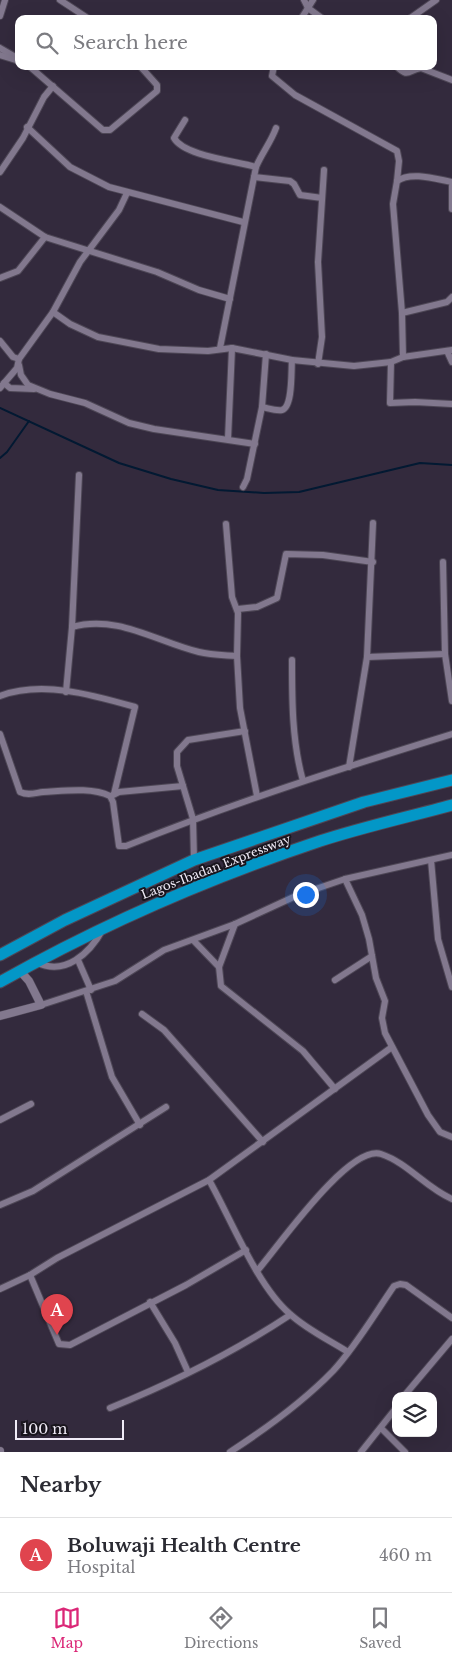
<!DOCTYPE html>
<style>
body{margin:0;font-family:"Libre Baskerville",serif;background:#f2f2f3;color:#2b2b33}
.controls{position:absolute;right:15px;bottom:15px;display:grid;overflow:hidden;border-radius:10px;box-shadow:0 5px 20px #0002}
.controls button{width:45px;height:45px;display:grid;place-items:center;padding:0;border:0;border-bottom:1px solid #e1e1e2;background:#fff;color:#2b2b33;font:25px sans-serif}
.scale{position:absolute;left:15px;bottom:12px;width:109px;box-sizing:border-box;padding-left:5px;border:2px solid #f0ebf7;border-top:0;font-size:14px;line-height:18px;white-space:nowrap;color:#f0ebf7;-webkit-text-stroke:4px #19151d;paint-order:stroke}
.you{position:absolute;left:305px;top:894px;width:18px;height:18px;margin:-12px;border:4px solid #fff;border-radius:50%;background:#1a73e8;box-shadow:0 0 0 8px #1a73e833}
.badge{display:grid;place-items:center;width:32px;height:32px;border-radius:50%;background:#db2777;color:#fff;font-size:16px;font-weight:700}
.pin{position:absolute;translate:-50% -41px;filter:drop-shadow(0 1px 2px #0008)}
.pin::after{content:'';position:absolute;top:26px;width:18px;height:15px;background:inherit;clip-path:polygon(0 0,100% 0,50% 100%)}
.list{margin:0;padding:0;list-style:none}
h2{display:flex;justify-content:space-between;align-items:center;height:65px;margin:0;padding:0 20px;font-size:21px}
h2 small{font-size:16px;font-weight:400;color:#7c7c81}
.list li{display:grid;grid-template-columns:32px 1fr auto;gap:15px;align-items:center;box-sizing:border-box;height:75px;padding:0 20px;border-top:1px solid #e1e1e2}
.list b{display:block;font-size:19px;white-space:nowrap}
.list p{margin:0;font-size:16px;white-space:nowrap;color:#7c7c81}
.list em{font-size:16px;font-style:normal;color:#7c7c81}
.icon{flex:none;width:28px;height:28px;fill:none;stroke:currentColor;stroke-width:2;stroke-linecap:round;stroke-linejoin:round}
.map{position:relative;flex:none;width:452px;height:1452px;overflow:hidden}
.search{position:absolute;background:#fff;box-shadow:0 5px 20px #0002;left:15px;right:15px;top:15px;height:55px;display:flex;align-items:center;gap:12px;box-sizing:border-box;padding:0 18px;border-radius:10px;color:#7c7c81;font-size:19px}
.sheet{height:140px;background:#fff}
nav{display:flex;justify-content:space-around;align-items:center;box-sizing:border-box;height:70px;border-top:1px solid #e1e1e2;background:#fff;font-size:14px;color:#7c7c81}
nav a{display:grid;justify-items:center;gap:2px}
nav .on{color:#db2777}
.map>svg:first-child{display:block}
</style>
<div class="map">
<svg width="452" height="1452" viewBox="0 0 452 1452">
<rect width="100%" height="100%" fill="#332a3d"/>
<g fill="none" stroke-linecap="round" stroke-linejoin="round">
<!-- stream -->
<g stroke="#021932" stroke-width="2">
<polyline points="0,408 119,463 171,479 218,490 264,493 299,492 420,463 452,465"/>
<polyline points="0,458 7,452 29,421"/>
</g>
<defs>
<g id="minor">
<polyline points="60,0 89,19"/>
<polyline points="304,0 308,8 323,19"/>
<polyline points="0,16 5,0"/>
<polyline points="301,19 313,0"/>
<polyline points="409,19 436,0"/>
<polyline points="0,48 19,59"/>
<polyline points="0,55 19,61"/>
<polyline points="29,66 103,130 110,130 157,91 157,85 140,66"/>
<polyline points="274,66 272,76 295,95 397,151 399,161 397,181 393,204 402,313 403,357"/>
<path d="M396,66C409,79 408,70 421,68L452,80"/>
<path d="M185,120L174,138C184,156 236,161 256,167"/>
<polyline points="27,127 70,167 109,187 243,222"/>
<polyline points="0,172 23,138 44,97 53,86"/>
<polyline points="254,177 290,181 294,184 300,195 322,198"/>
<path d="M397,181C411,171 436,179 452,182"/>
<polyline points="452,186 452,209"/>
<polyline points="0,207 45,237 157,272 199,290 230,299"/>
<polyline points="0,278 18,271 45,237"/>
<polyline points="53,312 70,324 98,337 159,349 208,351 232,348 292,360 354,366 391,362 403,357 452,350"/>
<polyline points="402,313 447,302 452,297"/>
<polyline points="0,341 13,357 19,359"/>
<path d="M220,348L256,167C262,153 271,142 276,128"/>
<polyline points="447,351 452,362"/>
<polyline points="391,362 390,403 415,402 452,404"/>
<polyline points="318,364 322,337 318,262 324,170"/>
<polyline points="19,365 21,375 28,385 50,394 85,403 129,423 154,429 255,444"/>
<polyline points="4,383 10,388 34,389"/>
<polyline points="0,388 17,368 19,359 53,312 80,262 119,210 127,193"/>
<path d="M262,407C268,408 275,411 282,410C293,407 291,371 292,360"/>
<polyline points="228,439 232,348"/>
<polyline points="243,487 247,479 262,407 266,354"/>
<polyline points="226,524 232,597 238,613 237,656 240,708 257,796"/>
<polyline points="443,562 445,654 452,701"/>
<polyline points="238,609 257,607 277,598 286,554 323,555 373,562"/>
<path d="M72,627C117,614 157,642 199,652C211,655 224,655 237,656"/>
<polyline points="367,657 445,654"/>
<path d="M292,660C292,700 292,742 303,781"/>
<polyline points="66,692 72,627 79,475"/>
<path d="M0,696C42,680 93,695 135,707L114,794"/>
<path d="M0,734L20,792C28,796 35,793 43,792C64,791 91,787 110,796L113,802L119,846H126C233,803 342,768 452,734"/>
<polyline points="349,767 367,657 373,523"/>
<polyline points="111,796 119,792 183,786"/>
<polyline points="194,860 193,819 177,766 177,752 188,740 245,731"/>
<polyline points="431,860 438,939 452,987"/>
<polyline points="345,879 362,915 369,939 376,978 385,1001 382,1018 385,1033 428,1115 440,1132 452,1137"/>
<polyline points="235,924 219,967 221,986 303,1051 335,1089"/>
<polyline points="194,941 219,967"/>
<polyline points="78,960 91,990"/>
<path d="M36,962C65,977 90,953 103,929"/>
<polyline points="335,980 372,956"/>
<polyline points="86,991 112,1077 140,1125"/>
<polyline points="41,1005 115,981 164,950 235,924 298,895 345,879 452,855"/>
<polyline points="142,1014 164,1030 263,1142"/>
<polyline points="0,1120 31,1104"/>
<path d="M209,1180C231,1219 257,1286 290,1314C306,1329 329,1340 348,1352"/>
<polyline points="0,1205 33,1191 166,1107"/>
<path d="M257,1271C278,1247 349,1144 381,1154C408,1163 426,1188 452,1199"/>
<polyline points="30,1275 59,1344 70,1345 186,1285 246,1250"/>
<polyline points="0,1289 30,1275 57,1258 209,1180 392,1047"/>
<polyline points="150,1302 175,1343 188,1372"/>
<polyline points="404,1396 452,1339"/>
<path d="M110,1408C172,1383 234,1352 290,1315"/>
<polyline points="381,1428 405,1452"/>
<path d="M230,1452C267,1428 302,1403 333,1371C356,1346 374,1315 394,1286L400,1284L406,1285L452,1318"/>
<polyline points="361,1452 396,1408"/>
</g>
<g id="tertiary">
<polyline points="0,1016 41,1005 29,981 20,971"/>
<polyline points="0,1451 0,1452"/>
</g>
<g id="motorway">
<polyline points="0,955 65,920 194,860 364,802 452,780"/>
<path d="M0,982C101,925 209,878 320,841C363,827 408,817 452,805"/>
</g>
</defs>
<!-- minor casing -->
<use href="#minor" stroke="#4e4756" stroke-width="8"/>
<!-- tertiary casing -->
<use href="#tertiary" stroke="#4e4756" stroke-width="9"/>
<!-- motorway casing -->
<use href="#motorway" stroke="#4e4756" stroke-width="13"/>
<!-- minor -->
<use href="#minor" stroke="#82788e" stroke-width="6"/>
<!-- tertiary -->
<use href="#tertiary" stroke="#82788e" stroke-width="8"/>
<!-- motorway -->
<use href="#motorway" stroke="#0397c7" stroke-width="11"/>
</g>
<g text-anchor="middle" stroke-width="4" stroke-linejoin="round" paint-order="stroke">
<!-- street labels -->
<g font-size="12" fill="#f0ebf7" stroke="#19151d">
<text transform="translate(216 867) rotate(-21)" y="4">Lagos-Ibadan Expressway</text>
</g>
</g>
</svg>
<div class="controls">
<button><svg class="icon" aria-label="layers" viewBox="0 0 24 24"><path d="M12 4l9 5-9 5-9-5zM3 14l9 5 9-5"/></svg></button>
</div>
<div class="scale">100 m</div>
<div class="you"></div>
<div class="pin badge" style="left:57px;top:1335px;background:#e0444e">A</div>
<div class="search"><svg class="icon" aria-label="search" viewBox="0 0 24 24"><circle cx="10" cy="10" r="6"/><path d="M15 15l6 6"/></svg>Search here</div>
</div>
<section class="sheet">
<h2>Nearby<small></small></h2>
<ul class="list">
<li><span class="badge" style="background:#e0444e">A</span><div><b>Boluwaji Health Centre</b><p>Hospital</p></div><em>460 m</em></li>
</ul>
</section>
<nav>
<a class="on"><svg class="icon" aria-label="map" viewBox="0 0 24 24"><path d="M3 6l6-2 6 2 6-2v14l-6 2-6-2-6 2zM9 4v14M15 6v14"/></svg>Map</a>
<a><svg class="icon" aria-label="directions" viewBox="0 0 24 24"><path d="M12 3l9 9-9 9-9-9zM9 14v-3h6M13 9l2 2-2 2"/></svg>Directions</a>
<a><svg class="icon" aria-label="saved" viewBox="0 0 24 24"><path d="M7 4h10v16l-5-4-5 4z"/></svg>Saved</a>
</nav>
